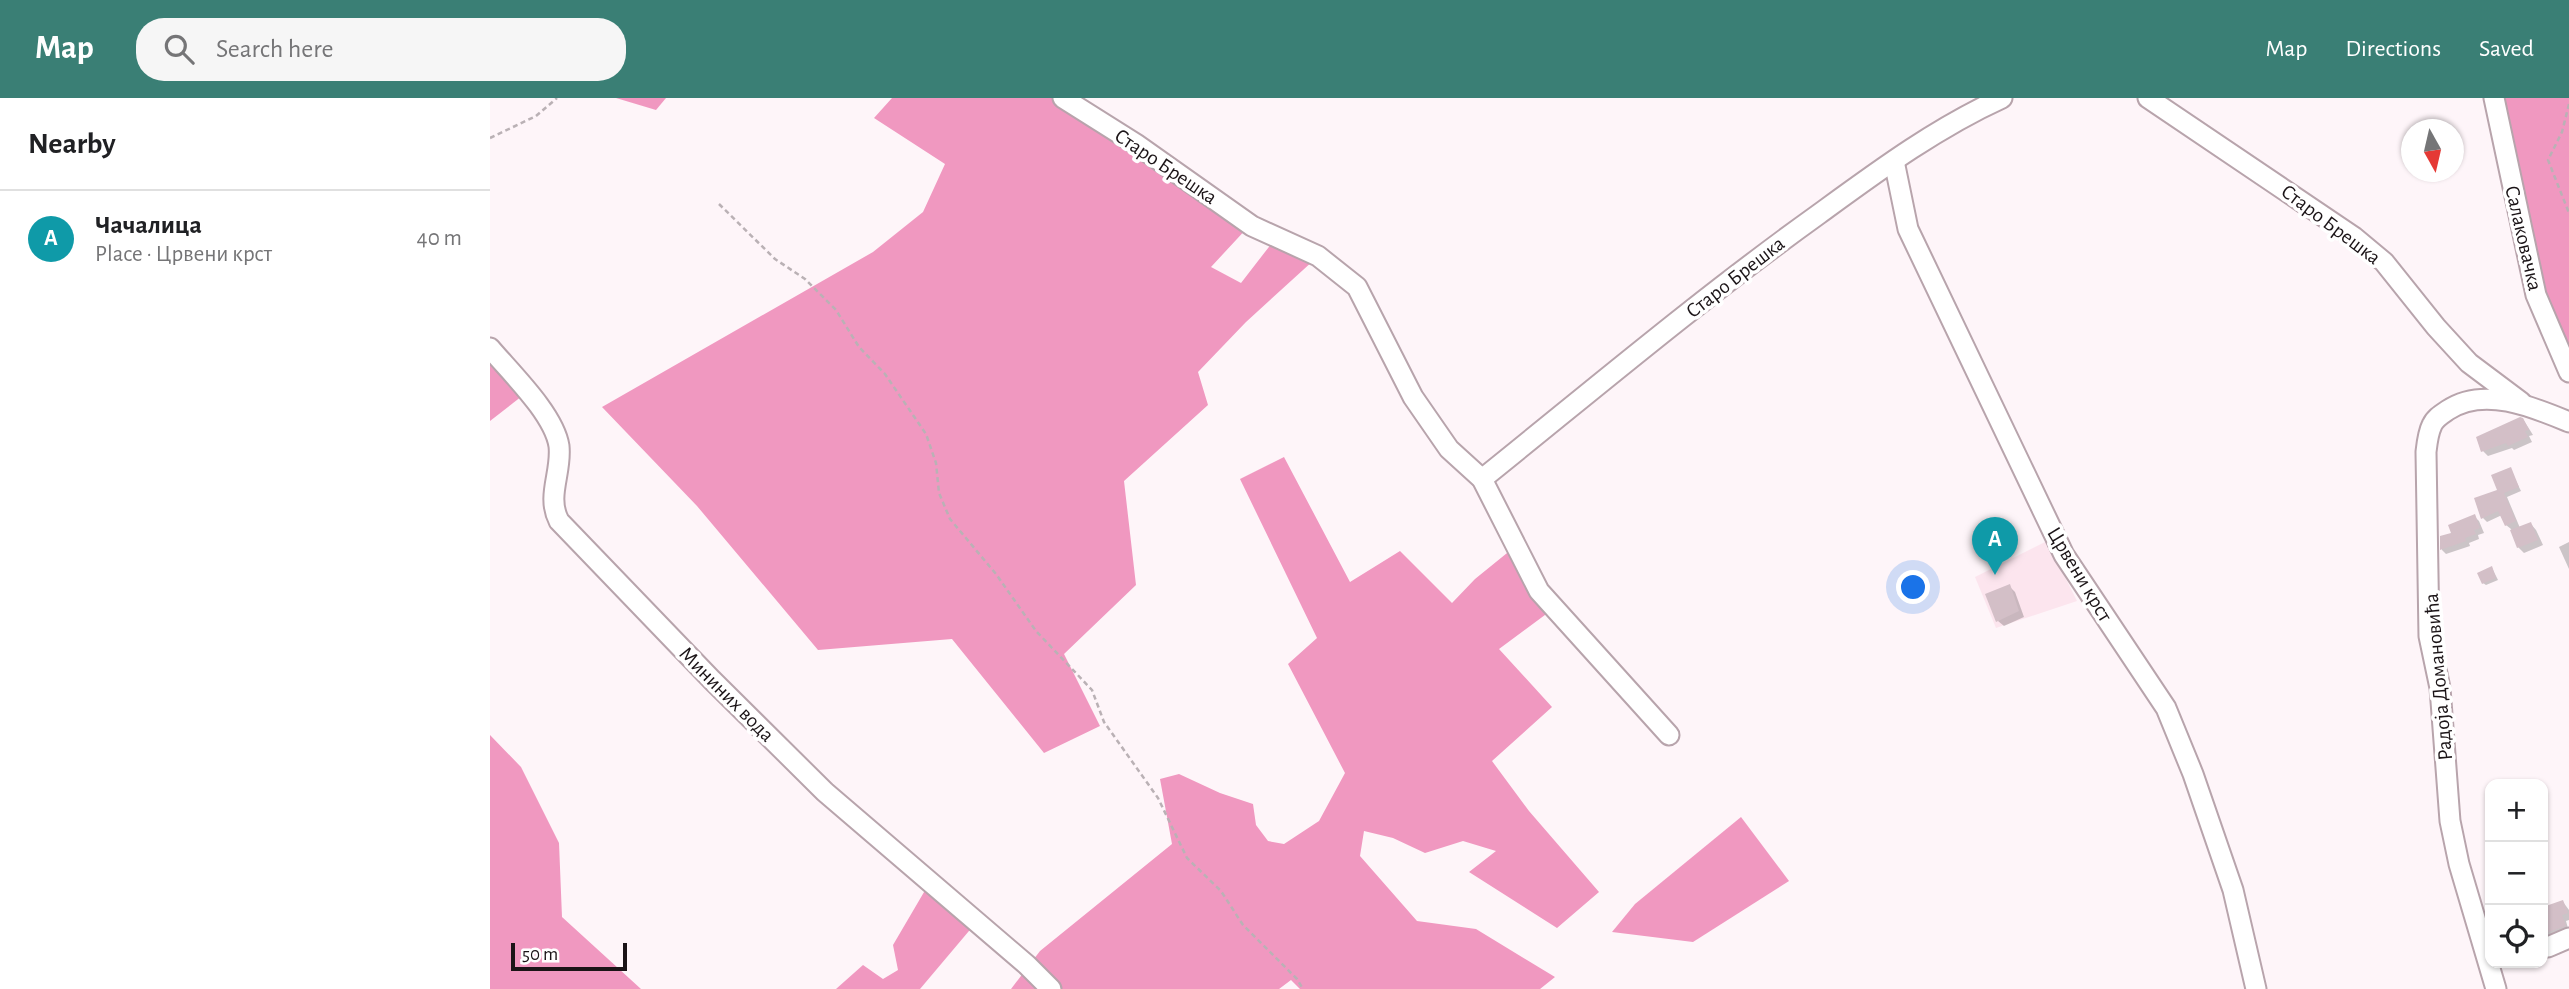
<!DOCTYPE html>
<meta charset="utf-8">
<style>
body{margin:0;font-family:"Alegreya Sans",sans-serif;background:#f6f6f6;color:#202124}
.controls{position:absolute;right:21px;bottom:21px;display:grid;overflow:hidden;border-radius:14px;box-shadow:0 2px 5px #0004}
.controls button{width:63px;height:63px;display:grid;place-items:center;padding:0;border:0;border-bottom:2px solid #e0e0e0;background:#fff;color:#202124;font:35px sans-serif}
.compass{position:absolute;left:1911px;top:21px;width:63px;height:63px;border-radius:50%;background:#fff;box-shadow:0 2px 5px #0004;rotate:172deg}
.scale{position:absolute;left:21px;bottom:18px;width:116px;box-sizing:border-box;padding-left:7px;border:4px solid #1b1417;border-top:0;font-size:19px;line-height:24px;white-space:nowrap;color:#1b1417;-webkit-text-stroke:5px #fff;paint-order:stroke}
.you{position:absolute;left:1424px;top:490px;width:24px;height:24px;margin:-18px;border:5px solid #fff;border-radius:50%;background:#1a73e8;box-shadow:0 0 0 10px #1a73e833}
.badge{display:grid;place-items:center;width:46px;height:46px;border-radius:50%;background:#3a7f75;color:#fff;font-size:23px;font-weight:700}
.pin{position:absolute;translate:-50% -58px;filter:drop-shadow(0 2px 4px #0008)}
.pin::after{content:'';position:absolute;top:37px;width:24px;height:21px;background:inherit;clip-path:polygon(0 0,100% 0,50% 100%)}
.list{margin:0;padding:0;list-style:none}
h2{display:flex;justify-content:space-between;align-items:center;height:91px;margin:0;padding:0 28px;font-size:30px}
h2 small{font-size:23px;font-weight:400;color:#757577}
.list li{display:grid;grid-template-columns:46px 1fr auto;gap:21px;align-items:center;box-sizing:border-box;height:98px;padding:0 28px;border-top:2px solid #e0e0e0}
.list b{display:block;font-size:26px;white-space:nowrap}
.list p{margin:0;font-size:23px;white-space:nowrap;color:#757577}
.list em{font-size:23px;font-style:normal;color:#757577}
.icon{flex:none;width:38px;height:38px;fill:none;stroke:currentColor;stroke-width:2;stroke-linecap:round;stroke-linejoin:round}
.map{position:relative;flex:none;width:2079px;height:891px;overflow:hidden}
header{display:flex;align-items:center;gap:42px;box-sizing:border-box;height:98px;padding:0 35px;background:#3a7f75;color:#fff}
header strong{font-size:33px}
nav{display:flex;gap:38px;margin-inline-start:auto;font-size:24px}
.search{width:490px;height:63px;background:#f6f6f6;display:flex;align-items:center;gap:18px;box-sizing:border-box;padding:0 24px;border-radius:28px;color:#757577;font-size:26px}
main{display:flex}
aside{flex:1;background:#fff}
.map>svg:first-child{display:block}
</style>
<header>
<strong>Map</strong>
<div class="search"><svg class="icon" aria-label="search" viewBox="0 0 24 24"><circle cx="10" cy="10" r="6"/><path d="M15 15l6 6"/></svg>Search here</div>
<nav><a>Map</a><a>Directions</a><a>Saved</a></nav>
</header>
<main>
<aside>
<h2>Nearby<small></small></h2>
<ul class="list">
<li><span class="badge" style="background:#0f9aa8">A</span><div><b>Чачалица</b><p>Place · Црвени крст</p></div><em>40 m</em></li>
</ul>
</aside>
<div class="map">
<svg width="2079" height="891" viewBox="0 0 2079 891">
<rect width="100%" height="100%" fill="#fef5f9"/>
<!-- built -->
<polygon fill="#fce5ee" points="1557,443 1587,503 1506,530 1485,479"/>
<!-- forest -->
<g fill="#f098c0">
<polygon points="126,0 176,0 166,12"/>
<polygon points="402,0 564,0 759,128 721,169 751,185 785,141 824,162 756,224 708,274 718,307 634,383 646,487 574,556 610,628 554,655 462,541 328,552 207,408 112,309 383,154 433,114 455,66 384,20"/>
<polygon points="2004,0 2079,0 2079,274 2067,251"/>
<polygon points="0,258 32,298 0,323"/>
<polygon points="794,359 860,484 910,453 962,505 985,481 1022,451 1059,514 1009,551 1062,609 1002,663 1039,713 1109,794 1067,830 979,774 1006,753 973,743 935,755 903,740 874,733 870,758 927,823 986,831 1065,879 1050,891 810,891 801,882 789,891 521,891 550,853 682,746 670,681 689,676 730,695 763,706 766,727 778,743 794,746 829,723 855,675 798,566 827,540 750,381"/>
<polygon points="0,637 31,669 69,745 72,819 151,891 0,891"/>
<polygon points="1251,719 1299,783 1203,844 1122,834 1145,806"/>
<polygon points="437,789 484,827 430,891 346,891 373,867 393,881 408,872 403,847"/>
</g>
<!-- shadow -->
<g fill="#0003">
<polygon points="2033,321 2043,337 2039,338 2042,344 2024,352 2022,350 1998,358 1993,353"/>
<polygon points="2020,371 2031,393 2017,399 2030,430 2041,426 2046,432 2053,447 2034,455 2028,449 2021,431 2016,427 2012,417 1997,424 1993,420"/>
<polygon points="1984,418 1989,423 1994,435 1988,437 1989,441 1979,445 1980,448 1956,456 1952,452 1951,439 1964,436"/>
<polygon points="2079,444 2079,471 2069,449"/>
<polygon points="2002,470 2008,482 1996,487 1993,485"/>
<polygon points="1519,488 1525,494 1534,519 1514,528 1508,523"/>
<polygon points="2073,804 2079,812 2079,822 2076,823 2079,834 2060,841 2053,831 2053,811"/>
</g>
<!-- building -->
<g fill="#d3bfc7">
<polygon points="2030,319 2033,320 2039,332 2035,333 2038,339 2018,348 2016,345 1991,354 1986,339"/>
<polygon points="2021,369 2029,389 2014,395 2026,423 2015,428 2008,413 1991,421 1984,400 2007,392 2001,377"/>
<polygon points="1985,416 1990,430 1984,432 1986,436 1975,440 1976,443 1950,452 1950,438 1961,435 1958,427"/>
<polygon points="2041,424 2048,442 2027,450 2020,432"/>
<polygon points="2002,468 2006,480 1992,486 1987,475"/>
<polygon points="1520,486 1529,513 1506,524 1495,496"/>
<polygon points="2073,802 2078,815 2072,817 2076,828 2053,836 2053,809"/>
</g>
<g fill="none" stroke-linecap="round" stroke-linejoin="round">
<defs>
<g id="minor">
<polyline points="573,0 646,46 762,128 828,158 867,189 923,299 959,351 992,381 1049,493 1179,637"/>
<polyline points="1658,0 1864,139 1894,164 1946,229 1979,265 2031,304"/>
<polyline points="2004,0 2046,197 2079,274"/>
<polyline points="1404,63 1418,131 1574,457 1676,610 1703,676 1743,792 1766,891"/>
<path d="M0,250C21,275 64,316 69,348C72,375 56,398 69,423L222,582L335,694L537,867L561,891"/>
<path d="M992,381C1104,291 1213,199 1329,116C1388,73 1446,30 1512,0"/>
<polyline points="2058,849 2079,840"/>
<path d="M2006,891L1969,766L1960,723L1950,590L1939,538L1936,354C1937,345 1938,335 1942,327C1945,320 1952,316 1958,312C1994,288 2043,309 2079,324"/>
</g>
</defs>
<!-- minor casing -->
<use href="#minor" stroke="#b8a4ac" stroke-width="23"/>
<!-- path -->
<g stroke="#bab1b5" stroke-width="2.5" stroke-dasharray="5 3.5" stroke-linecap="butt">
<polyline points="2079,6 2072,34 2058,62 2079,115"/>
<polyline points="0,40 46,18 67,0"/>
<polyline points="229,106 285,161 315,181 346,212 369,249 395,276 436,336 446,365 449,395 460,421 506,476 546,533 602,592 614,624 668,700 697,760 731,793 753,827 807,881 813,891"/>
</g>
<!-- minor -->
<use href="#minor" stroke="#fff" stroke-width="19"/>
</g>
<g text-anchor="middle" stroke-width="7" stroke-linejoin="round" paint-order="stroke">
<!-- street labels -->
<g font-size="21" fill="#1b1417" stroke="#fff">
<text transform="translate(676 68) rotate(34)" y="7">Старо Брешка</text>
<text transform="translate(1841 126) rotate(37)" y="7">Старо Брешка</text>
<text transform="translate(2034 140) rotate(77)" y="7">Салаковачка</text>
<text transform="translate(1245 179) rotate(-38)" y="7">Старо Брешка</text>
<text transform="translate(1590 476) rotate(59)" y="7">Црвени крст</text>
<text transform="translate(1948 579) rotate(-95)" y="7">Радоја Домановића</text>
<text transform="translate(237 596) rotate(45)" y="7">Мининих вода</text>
</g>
</g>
</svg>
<div class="controls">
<button>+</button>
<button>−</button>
<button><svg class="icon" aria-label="locate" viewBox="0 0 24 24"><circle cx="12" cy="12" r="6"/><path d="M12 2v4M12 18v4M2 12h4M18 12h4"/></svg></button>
</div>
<svg class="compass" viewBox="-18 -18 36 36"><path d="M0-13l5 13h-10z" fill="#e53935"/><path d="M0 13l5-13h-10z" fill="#757577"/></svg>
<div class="scale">50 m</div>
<div class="you"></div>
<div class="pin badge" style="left:1505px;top:477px;background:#0f9aa8">A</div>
</div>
</main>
